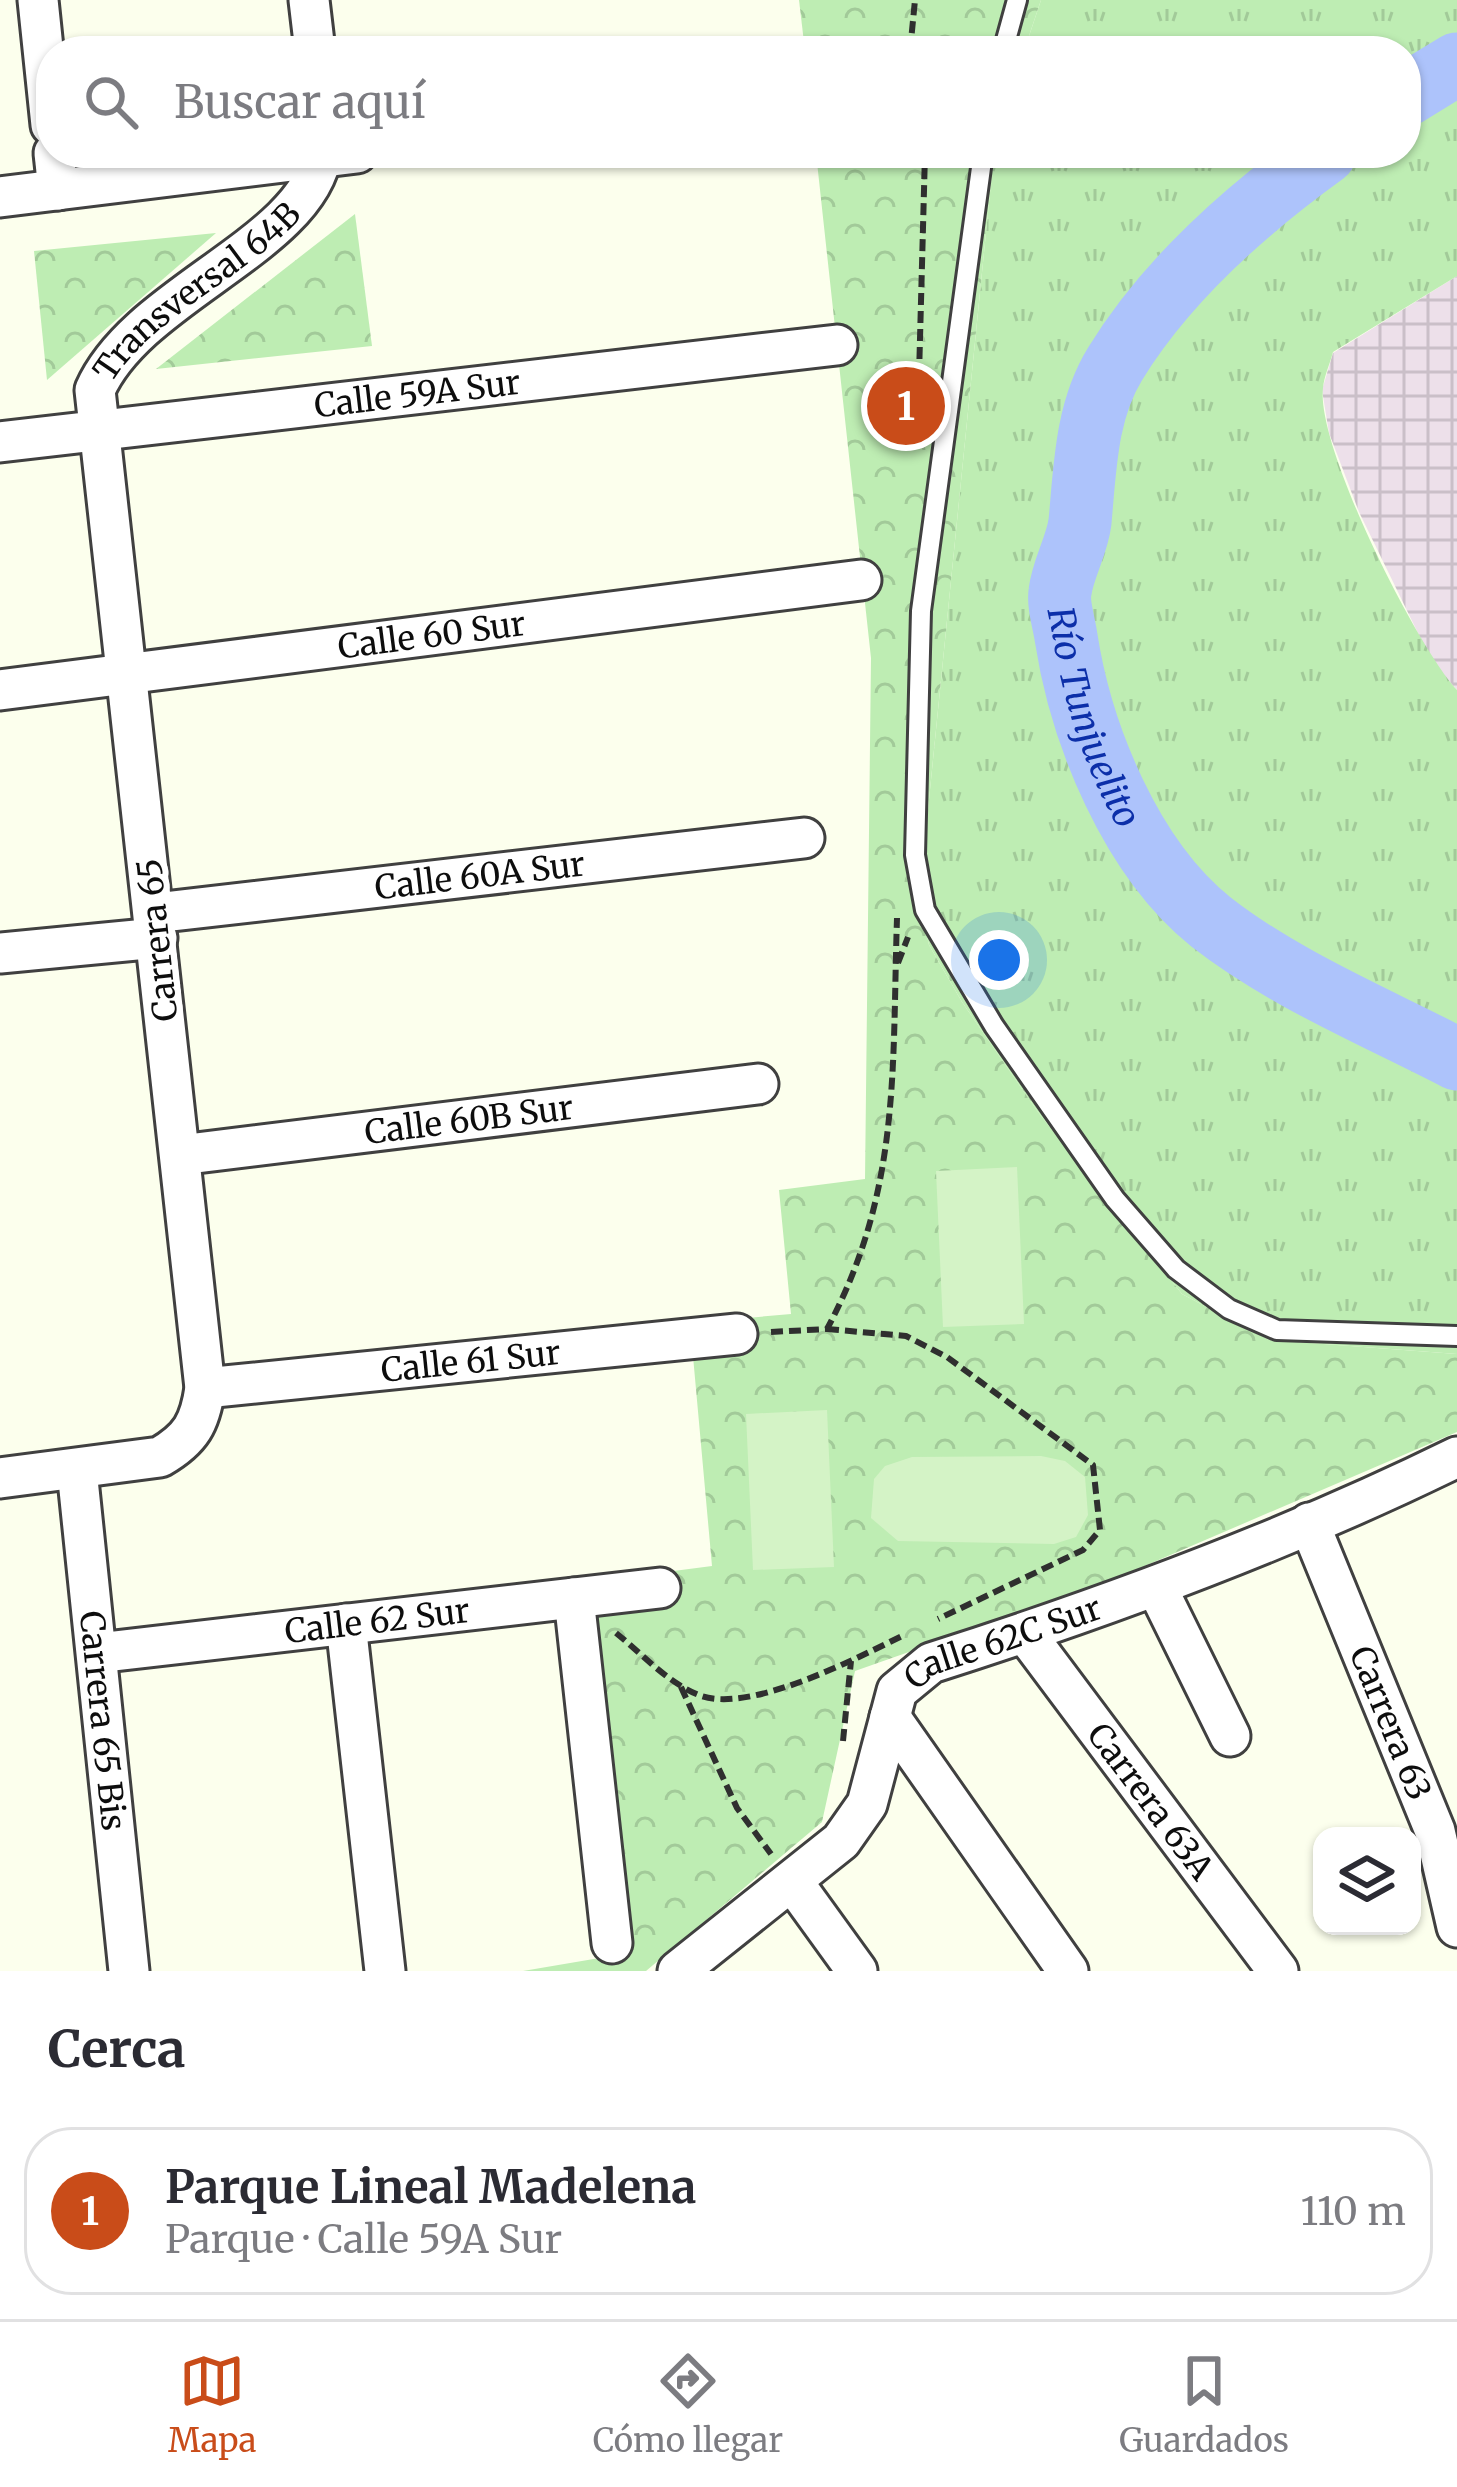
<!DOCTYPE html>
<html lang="es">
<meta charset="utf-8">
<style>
body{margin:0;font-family:Merriweather,serif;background:#f2f2f3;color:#2b2b33}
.controls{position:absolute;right:36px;bottom:36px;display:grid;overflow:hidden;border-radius:24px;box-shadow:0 3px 9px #0004}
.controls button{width:108px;height:108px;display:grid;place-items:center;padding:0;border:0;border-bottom:3px solid #e1e1e2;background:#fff;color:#2b2b33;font:60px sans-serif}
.you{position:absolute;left:999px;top:960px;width:42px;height:42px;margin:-30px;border:9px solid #fff;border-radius:50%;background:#1a73e8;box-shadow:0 0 0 18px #1a73e833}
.badge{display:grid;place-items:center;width:78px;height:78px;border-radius:50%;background:#c94c19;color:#fff;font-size:39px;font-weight:700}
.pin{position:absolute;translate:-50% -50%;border:6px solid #fff;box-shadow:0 3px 12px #0006}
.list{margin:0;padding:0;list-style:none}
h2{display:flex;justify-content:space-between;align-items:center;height:156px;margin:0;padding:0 48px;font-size:51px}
h2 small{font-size:39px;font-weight:400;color:#7c7c81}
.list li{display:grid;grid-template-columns:78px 1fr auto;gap:36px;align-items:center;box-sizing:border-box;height:168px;margin:0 24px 24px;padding:0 24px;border:3px solid #e1e1e2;border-radius:48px}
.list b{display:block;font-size:45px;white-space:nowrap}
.list p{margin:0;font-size:39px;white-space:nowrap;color:#7c7c81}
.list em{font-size:39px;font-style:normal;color:#7c7c81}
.icon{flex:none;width:66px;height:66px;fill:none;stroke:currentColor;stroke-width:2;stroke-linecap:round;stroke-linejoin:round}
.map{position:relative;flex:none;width:1457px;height:1971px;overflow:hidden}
.search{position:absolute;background:#fff;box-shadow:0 3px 9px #0004;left:36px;right:36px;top:36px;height:132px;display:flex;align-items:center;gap:30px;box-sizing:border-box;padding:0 42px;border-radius:48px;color:#7c7c81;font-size:45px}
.sheet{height:348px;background:#fff}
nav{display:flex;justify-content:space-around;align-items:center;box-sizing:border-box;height:168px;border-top:3px solid #e1e1e2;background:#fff;font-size:33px;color:#7c7c81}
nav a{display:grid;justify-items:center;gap:6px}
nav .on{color:#c94c19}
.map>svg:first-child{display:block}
</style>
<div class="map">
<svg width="1457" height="1971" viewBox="0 0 1457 1971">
<defs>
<pattern id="industrial-grid" width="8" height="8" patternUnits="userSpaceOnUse" patternTransform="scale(3)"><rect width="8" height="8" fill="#ede0ea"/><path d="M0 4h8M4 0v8" fill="none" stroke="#cabfc8"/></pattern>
<pattern id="grass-tufts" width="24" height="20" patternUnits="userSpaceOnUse" patternTransform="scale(3)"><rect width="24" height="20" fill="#beedb3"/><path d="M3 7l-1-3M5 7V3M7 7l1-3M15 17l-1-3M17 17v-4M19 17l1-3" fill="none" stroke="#a2ca99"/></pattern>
<pattern id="park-crowns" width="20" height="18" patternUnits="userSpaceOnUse" patternTransform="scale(3)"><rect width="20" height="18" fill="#beedb3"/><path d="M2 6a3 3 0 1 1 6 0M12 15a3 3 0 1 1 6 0" fill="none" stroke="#a2ca99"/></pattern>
</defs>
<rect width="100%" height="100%" fill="#fcffed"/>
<!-- industrial -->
<polygon fill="url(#industrial-grid)" points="1457,276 1457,690 1432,662 1359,512 1329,433 1322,390 1333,353"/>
<!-- grass -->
<path fill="url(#grass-tufts)" d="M1041,0H1457V276L1333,352C1330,364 1324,376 1323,388C1316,447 1416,645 1457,690V1354L1269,1340L1182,1294L1038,1112L962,1002L929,945L919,899L994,153H1406V51H1024Z"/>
<!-- park -->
<g fill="url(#park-crowns)">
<polygon points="799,0 1041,0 1024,51 805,51"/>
<polygon points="816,153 994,153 919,899 929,945 962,1002 1038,1112 1182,1294 1269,1340 1457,1354 1457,1432 1105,1583 855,1671 822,1822 646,1971 523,1971 623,1954 581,1583 712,1566 690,1323 791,1314 779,1190 865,1179 871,658"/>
<polygon points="355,214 372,346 156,369"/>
<polygon points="216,233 47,380 34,251"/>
</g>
<!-- pitch -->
<g fill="#d4f3c6">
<polygon points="1017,1167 1024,1324 943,1327 936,1171"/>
<polygon points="827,1410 834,1567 753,1570 746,1414"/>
<polygon points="1041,1456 1065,1461 1085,1477 1088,1515 1076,1537 1054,1544 898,1541 871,1518 874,1479 885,1466 912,1457"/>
</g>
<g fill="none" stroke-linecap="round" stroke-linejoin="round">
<!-- river -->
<g stroke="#adc3fb" stroke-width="63">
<polyline points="1406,95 1457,64"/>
<path id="s1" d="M1325,153C1246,210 1167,279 1115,364C1086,411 1085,468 1080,522C1077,546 1063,568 1060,592C1058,605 1064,623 1066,637C1081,735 1131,858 1211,922C1284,979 1376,1017 1457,1059"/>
</g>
<defs>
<g id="service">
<polyline points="1003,51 1017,0"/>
<polyline points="983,153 921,611 915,855 925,910 994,1026 1115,1199 1176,1269 1229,1309 1277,1330 1457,1336"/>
</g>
<g id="minor">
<polyline points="38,0 51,125"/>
<polyline points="309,0 315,51"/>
<polyline points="54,153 58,190"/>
<polyline points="0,197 357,153"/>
<path id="s2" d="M0,442L837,345"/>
<path id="s3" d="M0,690L861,580"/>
<path id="s4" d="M155,913L804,838"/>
<polyline points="0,953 157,938"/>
<path id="s5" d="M180,1155L758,1084"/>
<path id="s6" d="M205,1388L737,1334"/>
<path id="s7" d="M77,1470L129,1971"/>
<path id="s8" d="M0,1478L160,1457C191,1439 200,1423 205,1388L95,390C137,294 308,245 322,153"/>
<path id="s9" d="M1309,1523L1435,1831L1457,1927"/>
<polyline points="1156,1586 1230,1736"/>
<polyline points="574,1598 612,1943"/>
<polyline points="346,1624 385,1971"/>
<path id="s10" d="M1025,1633L1278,1971"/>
<path id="s11" d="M97,1653L660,1588"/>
<polyline points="890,1717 1068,1971"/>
<polyline points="792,1881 857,1971"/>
<path id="s12" d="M678,1971L841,1841L867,1804L897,1691L931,1663C1110,1606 1288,1540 1457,1457"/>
</g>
</defs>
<!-- service casing -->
<use href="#service" stroke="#404040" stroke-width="24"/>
<!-- minor casing -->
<use href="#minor" stroke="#404040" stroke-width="45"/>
<!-- path -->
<g stroke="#2f2f2f" stroke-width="6" stroke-dasharray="12 6" stroke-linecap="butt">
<polyline points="910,51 915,0"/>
<polyline points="918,413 925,153"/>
<polyline points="898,963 908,937"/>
<polyline points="827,1329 906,1336 947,1357 1093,1465 1100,1530 1083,1550 938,1619"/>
<path d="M771,1332L827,1329C901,1191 892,1069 897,918"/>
<path d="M616,1633C642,1654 668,1683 699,1695C748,1715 857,1658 904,1635"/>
<polyline points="681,1687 737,1808 771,1854"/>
<polyline points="843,1741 851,1661"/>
</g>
<!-- service -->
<use href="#service" stroke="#fff" stroke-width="18"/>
<!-- minor -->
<use href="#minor" stroke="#fff" stroke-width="39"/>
</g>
<g text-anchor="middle" stroke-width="12" stroke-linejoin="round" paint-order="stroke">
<!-- street labels -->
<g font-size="33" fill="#0d0d0d" stroke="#fff">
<text dy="12" stroke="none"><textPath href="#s8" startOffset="1395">Transversal 64B</textPath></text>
<text dy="12" stroke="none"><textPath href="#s2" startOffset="420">Calle 59A Sur</textPath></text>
<text dy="12" stroke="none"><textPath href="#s3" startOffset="435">Calle 60 Sur</textPath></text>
<text dy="12" stroke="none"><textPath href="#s4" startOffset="327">Calle 60A Sur</textPath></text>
<text transform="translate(157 940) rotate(-96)" y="12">Carrera 65</text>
<text dy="12" stroke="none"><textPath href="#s5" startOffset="291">Calle 60B Sur</textPath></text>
<text dy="12" stroke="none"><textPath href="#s6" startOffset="267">Calle 61 Sur</textPath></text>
<text dy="12" stroke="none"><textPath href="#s11" startOffset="282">Calle 62 Sur</textPath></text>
<text dy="12" stroke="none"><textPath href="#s12" startOffset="489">Calle 62C Sur</textPath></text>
<text dy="12" stroke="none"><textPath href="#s7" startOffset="252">Carrera 65 Bis</textPath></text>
<text dy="12" stroke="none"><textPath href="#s9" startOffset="216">Carrera 63</textPath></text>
<text dy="12" stroke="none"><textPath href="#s10" startOffset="210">Carrera 63A</textPath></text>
</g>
<!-- water labels -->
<g font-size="36" font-style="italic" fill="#0c2fa9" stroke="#fff">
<text dy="13" stroke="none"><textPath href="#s1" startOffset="666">Río Tunjuelito</textPath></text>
</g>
</g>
</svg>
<div class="controls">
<button><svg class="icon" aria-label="layers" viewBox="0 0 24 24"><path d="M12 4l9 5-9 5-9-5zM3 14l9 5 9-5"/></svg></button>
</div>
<div class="you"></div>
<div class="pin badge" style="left:906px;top:406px">1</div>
<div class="search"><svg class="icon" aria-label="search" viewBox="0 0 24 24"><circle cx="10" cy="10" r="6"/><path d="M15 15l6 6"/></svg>Buscar aquí</div>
</div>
<section class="sheet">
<h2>Cerca<small></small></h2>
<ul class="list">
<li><span class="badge">1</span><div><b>Parque Lineal Madelena</b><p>Parque · Calle 59A Sur</p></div><em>110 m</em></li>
</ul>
</section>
<nav>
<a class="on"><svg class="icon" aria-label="map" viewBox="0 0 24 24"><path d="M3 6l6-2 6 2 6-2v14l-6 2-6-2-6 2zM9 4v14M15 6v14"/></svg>Mapa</a>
<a><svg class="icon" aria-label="directions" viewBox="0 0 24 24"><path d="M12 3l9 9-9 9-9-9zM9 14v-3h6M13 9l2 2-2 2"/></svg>Cómo llegar</a>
<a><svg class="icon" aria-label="saved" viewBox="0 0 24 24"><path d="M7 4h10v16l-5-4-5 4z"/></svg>Guardados</a>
</nav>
